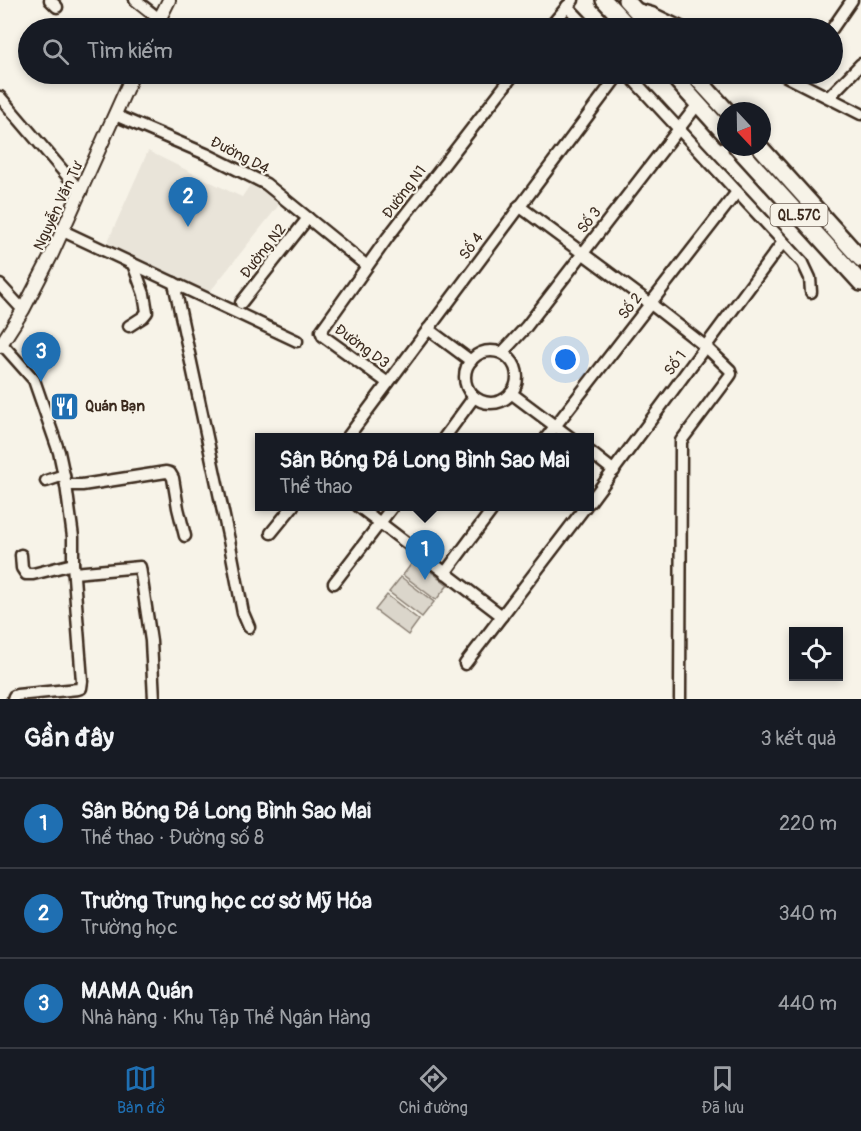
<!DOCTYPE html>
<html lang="vi">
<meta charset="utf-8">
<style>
body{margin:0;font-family:Pangolin,sans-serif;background:#242831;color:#f1f3f6}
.controls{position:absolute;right:18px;bottom:18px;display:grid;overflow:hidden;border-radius:0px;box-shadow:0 3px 9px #0003}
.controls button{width:54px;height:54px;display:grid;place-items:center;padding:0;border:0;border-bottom:2px solid #363941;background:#171b24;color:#f1f3f6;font:30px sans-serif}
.compass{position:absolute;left:717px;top:102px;width:54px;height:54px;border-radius:50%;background:#171b24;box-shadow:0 3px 9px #0003;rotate:158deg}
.you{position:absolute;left:566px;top:360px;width:21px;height:21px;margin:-15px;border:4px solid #fff;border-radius:50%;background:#1a73e8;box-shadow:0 0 0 9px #1a73e833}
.badge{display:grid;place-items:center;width:39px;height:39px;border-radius:50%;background:#1f6fb2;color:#fff;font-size:20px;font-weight:700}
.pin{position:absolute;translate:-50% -50px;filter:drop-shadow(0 2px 3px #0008)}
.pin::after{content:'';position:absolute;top:32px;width:21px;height:18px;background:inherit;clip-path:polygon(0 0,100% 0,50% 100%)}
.popup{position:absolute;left:255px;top:433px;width:339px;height:78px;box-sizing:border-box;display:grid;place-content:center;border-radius:0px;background:#171b24;filter:drop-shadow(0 2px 4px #0005);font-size:20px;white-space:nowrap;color:#9ea1a6}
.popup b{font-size:22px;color:#f1f3f6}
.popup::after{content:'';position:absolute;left:50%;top:100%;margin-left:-12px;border:12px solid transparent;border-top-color:#171b24}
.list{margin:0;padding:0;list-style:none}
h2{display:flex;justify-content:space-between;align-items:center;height:78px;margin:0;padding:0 24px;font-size:26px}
h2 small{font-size:20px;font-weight:400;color:#9ea1a6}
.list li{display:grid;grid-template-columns:39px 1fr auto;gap:18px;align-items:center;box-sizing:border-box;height:90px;padding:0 24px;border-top:2px solid #363941}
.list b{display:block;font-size:22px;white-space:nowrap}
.list p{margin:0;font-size:20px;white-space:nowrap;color:#9ea1a6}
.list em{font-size:20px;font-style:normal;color:#9ea1a6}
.icon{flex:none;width:33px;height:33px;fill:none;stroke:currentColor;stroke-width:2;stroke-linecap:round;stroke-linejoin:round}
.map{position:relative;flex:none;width:861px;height:699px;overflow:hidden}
.search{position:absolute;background:#171b24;box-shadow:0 3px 9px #0003;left:18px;right:18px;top:18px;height:66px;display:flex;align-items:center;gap:15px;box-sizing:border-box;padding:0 21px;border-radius:33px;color:#9ea1a6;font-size:22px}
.sheet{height:348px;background:#171b24}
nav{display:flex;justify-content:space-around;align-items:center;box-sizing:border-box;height:84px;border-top:2px solid #363941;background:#171b24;font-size:16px;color:#9ea1a6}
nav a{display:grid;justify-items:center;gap:3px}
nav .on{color:#1f6fb2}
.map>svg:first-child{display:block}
</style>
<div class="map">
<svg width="861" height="699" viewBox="0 0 861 699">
<rect width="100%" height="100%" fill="#f7f3e8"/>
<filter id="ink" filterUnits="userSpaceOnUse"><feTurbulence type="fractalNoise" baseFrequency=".0167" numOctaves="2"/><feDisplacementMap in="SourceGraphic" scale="12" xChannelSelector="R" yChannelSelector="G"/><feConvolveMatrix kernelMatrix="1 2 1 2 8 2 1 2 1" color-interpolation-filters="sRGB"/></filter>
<g filter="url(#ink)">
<!-- built -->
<polygon fill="#e9e4d9" points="148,151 231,192 242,197 250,185 264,192 279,205 208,294 105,248"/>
<!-- green -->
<g fill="#dbd6cb" stroke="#8b8074" stroke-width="1.5">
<polygon points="415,559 448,585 436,600 403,575"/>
<polygon points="401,577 434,602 422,617 389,592"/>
<polygon points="387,595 419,620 408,635 375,610"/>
</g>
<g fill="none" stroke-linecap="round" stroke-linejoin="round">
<defs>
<g id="minor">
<polyline points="50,0 57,7"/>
<polyline points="135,0 159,19"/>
<polyline points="567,6 588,28"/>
<polyline points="634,8 652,13 683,28"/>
<polyline points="549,28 573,0"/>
<polyline points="832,29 852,0"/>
<polyline points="628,74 803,263 810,278 811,292"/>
<polyline points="782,74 861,114"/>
<polyline points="0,97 81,192"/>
<polyline points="829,97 861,64"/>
<polyline points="115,115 206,154 266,184 367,266"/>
<polyline points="519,206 651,304 706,347 730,370 731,374 729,377 681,441 680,699"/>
<polyline points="63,231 297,341"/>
<polyline points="174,283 229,540 243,613 249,627"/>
<polyline points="0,285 23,310"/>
<polyline points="241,303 308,218"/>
<polyline points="129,326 143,317 147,312 144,294 133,264"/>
<polyline points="428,329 471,361"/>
<polyline points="2,344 34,380 59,452 66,485 82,485 166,472 170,473 173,478 178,508 185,536"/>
<circle cx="491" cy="377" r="26"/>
<polyline points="502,353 526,327 698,104"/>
<polyline points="388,383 323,336 321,331 388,237 514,74"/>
<polyline points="511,393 571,438"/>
<polyline points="347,438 619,74"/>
<polyline points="444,438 474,397"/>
<polyline points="546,438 737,192"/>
<polyline points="590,452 614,471"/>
<polyline points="46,481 64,475"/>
<polyline points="590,502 783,242"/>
<polyline points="358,506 502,616"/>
<polyline points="271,533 293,506"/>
<polyline points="21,555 22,568 26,574 33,574 73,564 73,537 66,485"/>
<polyline points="74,573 140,567 151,641 154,699"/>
<polyline points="445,573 495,506"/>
<polyline points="334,583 393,506"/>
<polyline points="465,664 586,506"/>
<polyline points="13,699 14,696 17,695 78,689 81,688 82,681 73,564"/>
</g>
<g id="major">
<polyline points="155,28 169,0"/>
<polyline points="0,346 23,310 52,254 133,74"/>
</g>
<g id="highway">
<polyline points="604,0 630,28"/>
<polyline points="626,0 652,28"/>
<polyline points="671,74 726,135"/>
<polyline points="693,74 727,111"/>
<polyline points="737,147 861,283"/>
<polyline points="760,147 861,259"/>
</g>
</defs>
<!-- minor casing -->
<use href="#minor" stroke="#3b2a1e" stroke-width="15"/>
<!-- major casing -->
<use href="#major" stroke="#3b2a1e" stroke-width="16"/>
<!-- highway casing -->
<use href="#highway" stroke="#3b2a1e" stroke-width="20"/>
<!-- minor -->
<use href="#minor" stroke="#f7f3e8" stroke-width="10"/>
<!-- major -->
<use href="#major" stroke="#f7f3e8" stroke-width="12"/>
<!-- highway -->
<use href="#highway" stroke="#f7f3e8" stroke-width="15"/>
</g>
</g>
<!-- icons -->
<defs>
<symbol id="restaurant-square" viewBox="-11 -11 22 22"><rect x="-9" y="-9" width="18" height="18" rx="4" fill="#1f6fb2" stroke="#f7f3e8"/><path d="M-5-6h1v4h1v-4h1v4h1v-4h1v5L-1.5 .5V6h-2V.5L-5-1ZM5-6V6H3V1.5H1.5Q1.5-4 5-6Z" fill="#fff"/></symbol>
</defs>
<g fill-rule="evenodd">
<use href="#restaurant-square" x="48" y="390" width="33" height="33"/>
</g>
<g text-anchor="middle" stroke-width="4.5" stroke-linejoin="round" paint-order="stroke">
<!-- shield labels -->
<rect fill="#f7f3e8" stroke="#73665b" stroke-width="1.5" x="770.5" y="204" width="57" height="22" rx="4.5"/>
<g font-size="14" font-weight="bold" fill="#3b2a1e">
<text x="799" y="220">QL.57C</text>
</g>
<!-- street labels -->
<g font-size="15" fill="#3b2a1e" stroke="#f7f3e8">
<text transform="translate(240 155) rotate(27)" y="5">Đường D4</text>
<text transform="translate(404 192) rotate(-53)" y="5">Đường N1</text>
<text transform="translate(58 206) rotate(-65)" y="5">Nguyễn Văn Tư</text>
<text transform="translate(589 220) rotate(-52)" y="5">Số 3</text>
<text transform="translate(471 246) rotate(-54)" y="5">Số 4</text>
<text transform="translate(263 251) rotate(-52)" y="5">Đường N2</text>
<text transform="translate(630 306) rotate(-52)" y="5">Số 2</text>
<text transform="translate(362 346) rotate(36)" y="5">Đường D3</text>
<text transform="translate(675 363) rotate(-53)" y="5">Số 1</text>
</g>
<!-- poi labels -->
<g font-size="15" font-weight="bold" fill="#3b2a1e" stroke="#f7f3e8" text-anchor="start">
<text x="85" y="411">Quán Bạn</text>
</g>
</g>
</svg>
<div class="controls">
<button><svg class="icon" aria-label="locate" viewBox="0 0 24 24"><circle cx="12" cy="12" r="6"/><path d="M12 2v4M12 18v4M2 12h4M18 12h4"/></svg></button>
</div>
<svg class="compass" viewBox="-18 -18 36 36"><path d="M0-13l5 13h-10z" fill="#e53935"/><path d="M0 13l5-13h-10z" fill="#9ea1a6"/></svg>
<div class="you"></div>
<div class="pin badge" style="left:425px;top:580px">1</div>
<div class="popup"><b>Sân Bóng Đá Long Bình Sao Mai</b>Thể thao</div>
<div class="pin badge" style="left:188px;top:227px">2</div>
<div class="pin badge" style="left:41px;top:382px">3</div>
<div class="search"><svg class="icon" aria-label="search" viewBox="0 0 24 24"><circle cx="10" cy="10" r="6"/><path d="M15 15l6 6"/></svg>Tìm kiếm</div>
</div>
<section class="sheet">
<h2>Gần đây<small>3 kết quả</small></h2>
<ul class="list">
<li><span class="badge">1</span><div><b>Sân Bóng Đá Long Bình Sao Mai</b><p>Thể thao · Đường số 8</p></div><em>220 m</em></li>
<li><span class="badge">2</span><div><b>Trường Trung học cơ sở Mỹ Hóa</b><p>Trường học</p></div><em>340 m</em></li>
<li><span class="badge">3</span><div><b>MAMA Quán</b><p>Nhà hàng · Khu Tập Thể Ngân Hàng</p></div><em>440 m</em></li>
</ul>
</section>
<nav>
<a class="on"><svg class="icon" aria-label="map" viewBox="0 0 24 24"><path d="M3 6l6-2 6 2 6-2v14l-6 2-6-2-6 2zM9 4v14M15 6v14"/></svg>Bản đồ</a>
<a><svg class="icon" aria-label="directions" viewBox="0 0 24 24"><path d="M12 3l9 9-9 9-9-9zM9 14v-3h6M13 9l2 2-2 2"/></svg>Chỉ đường</a>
<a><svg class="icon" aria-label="saved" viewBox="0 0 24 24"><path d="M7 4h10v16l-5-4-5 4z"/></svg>Đã lưu</a>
</nav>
